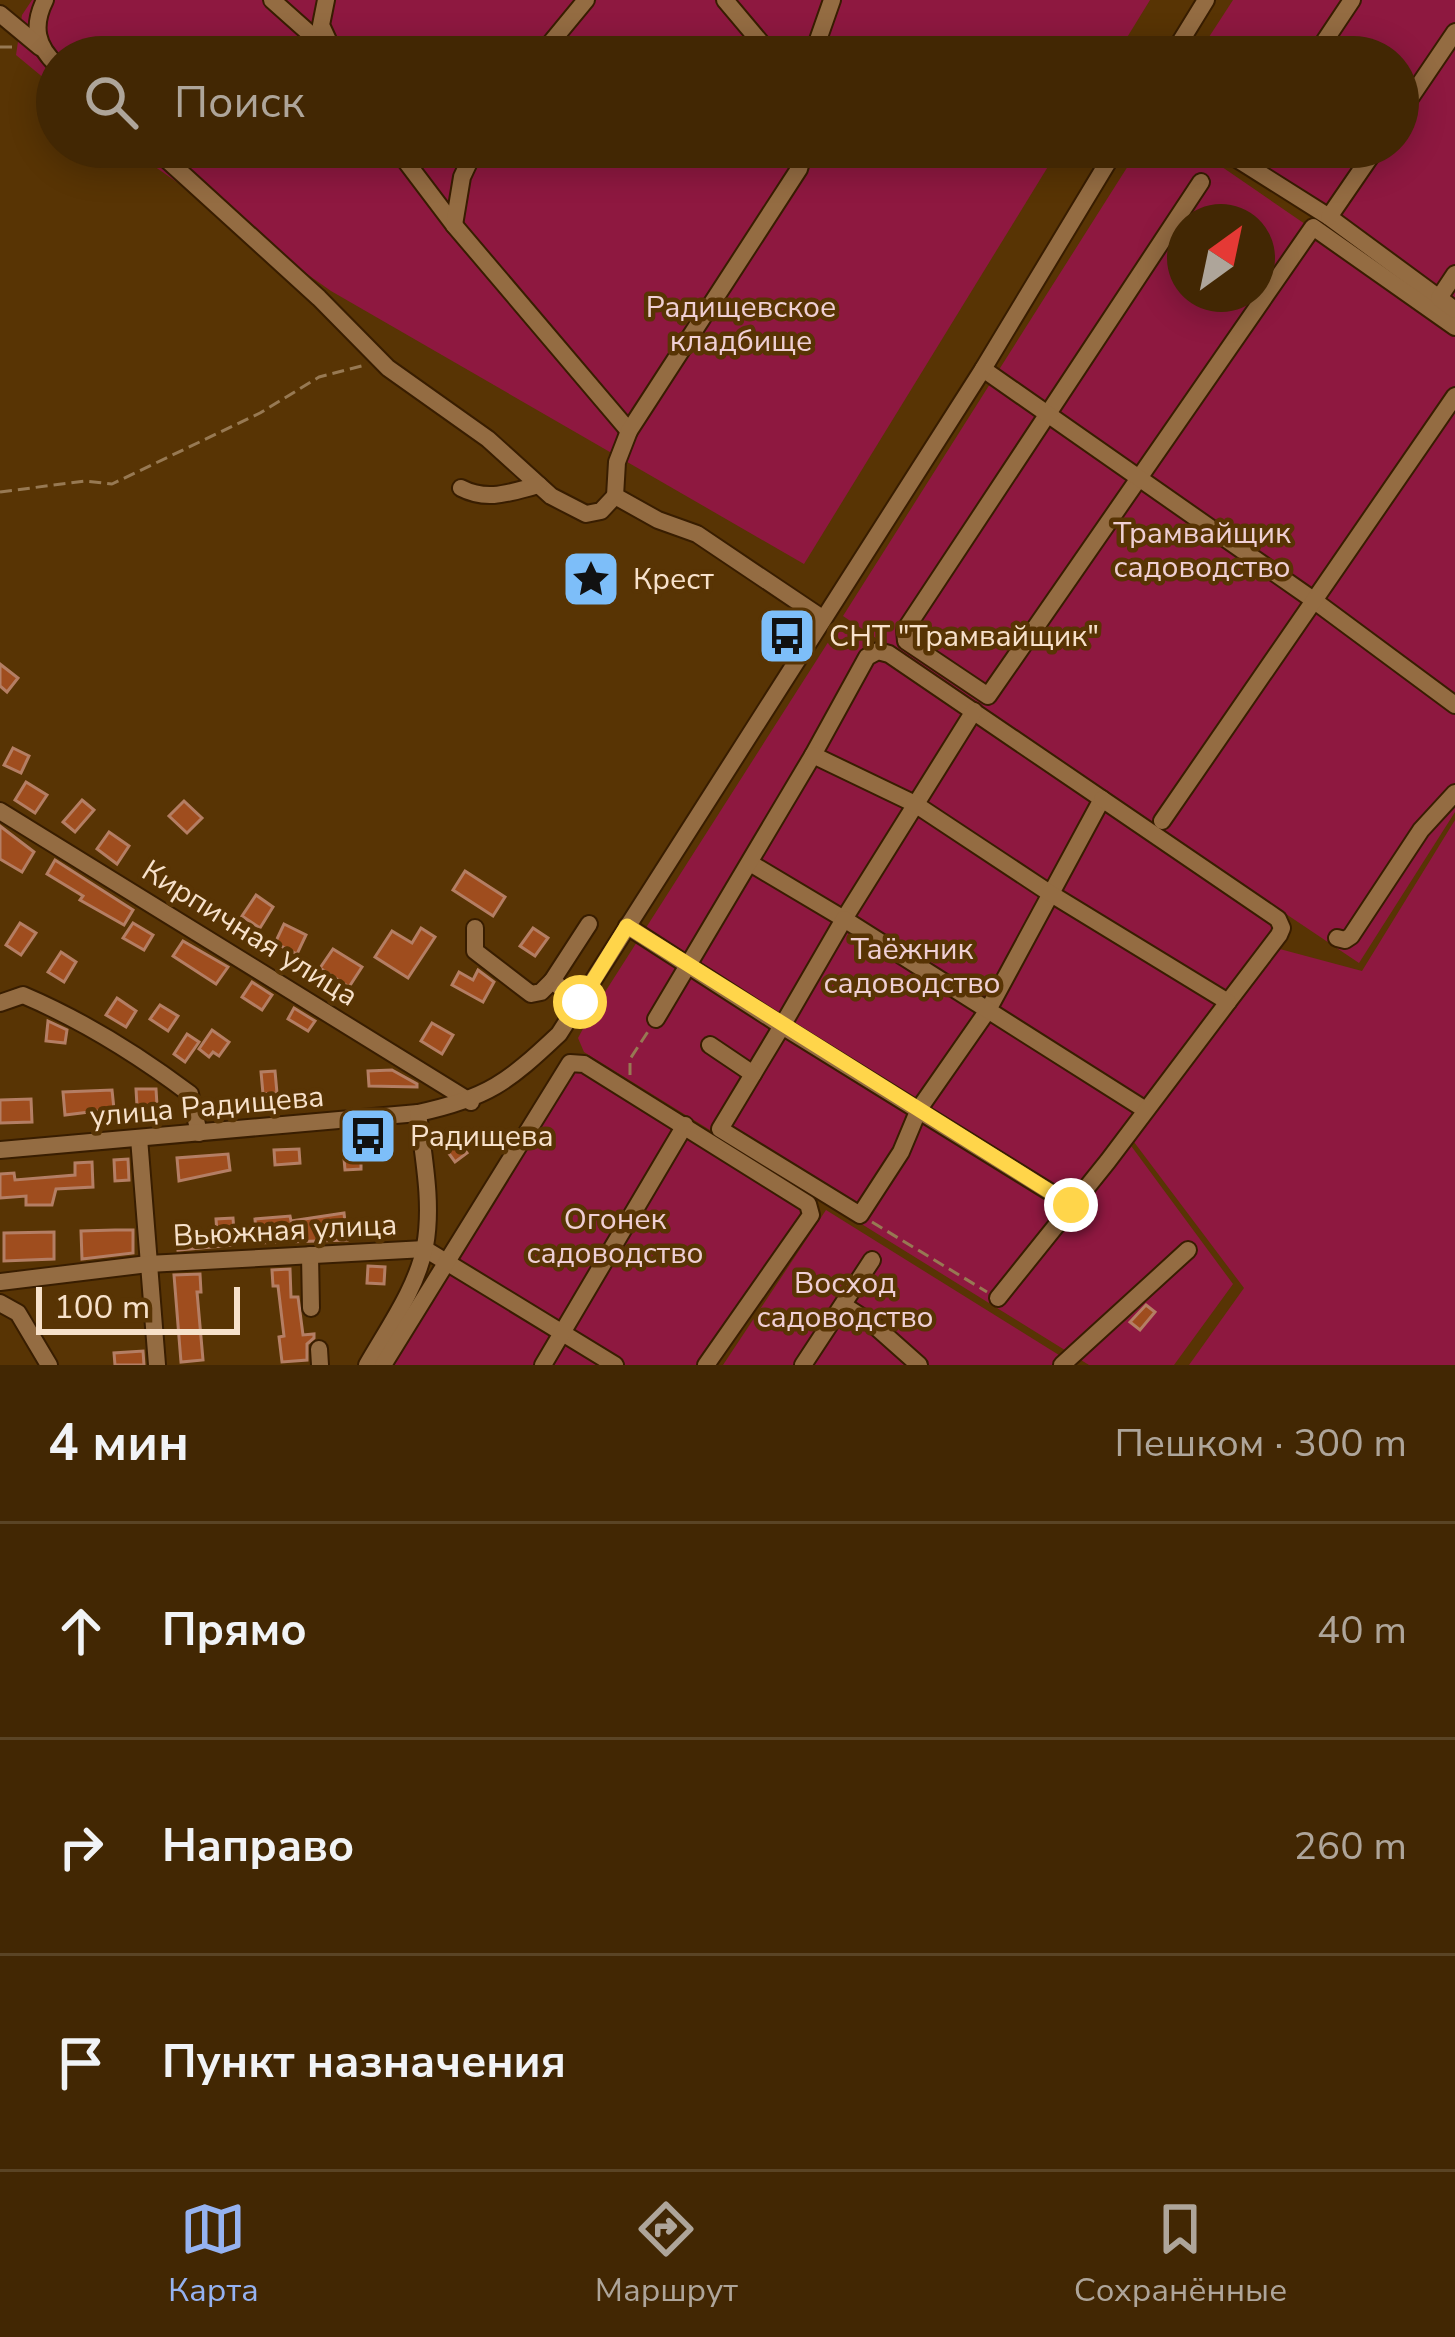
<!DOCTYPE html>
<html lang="ru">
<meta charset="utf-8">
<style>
body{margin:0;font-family:"Nunito Sans",sans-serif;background:#492f0d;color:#f1f3f6}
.compass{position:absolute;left:1167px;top:204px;width:108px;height:108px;border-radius:50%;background:#422703;box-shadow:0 6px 30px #0003;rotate:33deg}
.scale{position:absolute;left:36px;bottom:30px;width:204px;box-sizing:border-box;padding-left:12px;border:6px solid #f7e1ca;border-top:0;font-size:33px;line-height:42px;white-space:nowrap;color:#f7e1ca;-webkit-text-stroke:9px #583404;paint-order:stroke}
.stop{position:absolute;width:36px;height:36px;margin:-27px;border:9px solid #ffd54a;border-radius:50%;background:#fff}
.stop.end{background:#ffd54a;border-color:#fff;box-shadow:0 3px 12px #0008}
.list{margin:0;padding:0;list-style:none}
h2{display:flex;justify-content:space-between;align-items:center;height:156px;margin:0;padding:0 48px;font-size:51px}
h2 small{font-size:39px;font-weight:400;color:#aea59a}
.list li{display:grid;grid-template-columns:78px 1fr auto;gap:36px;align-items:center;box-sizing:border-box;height:216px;padding:0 48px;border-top:3px solid #5a4425}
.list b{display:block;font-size:45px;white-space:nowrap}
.list em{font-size:39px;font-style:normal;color:#aea59a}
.icon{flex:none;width:66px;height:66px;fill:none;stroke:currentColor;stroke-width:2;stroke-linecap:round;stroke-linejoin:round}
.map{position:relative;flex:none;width:1455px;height:1365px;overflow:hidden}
.search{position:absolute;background:#422703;box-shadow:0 6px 30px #0003;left:36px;right:36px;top:36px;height:132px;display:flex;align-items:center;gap:30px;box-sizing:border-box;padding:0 42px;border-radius:66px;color:#aea59a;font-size:45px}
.sheet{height:804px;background:#422703}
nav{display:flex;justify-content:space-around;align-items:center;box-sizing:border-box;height:168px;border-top:3px solid #5a4425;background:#422703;font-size:33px;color:#aea59a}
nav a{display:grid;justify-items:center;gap:6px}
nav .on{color:#95b2f1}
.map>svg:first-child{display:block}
</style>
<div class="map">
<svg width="1455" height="1365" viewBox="0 0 1455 1365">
<rect width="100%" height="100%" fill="#583404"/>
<!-- green -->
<g fill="#8e1840" fill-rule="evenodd">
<polygon points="32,0 1150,0 1115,57 57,57 57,89 16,55 22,15"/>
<polygon points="1233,0 1455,0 1455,314 1328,223 1207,147 1398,147 1398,57 1196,57"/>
<polygon points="127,147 1060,147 804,564 331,291"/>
<path d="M1140,147H1193L1455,327V812L1359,963L843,616ZM1185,222H1257V294H1185Z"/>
<polygon points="841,622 1290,926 1126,1139 1233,1284 1174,1365 1089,1365 584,1052 578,1038 591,1014"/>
<polygon points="1455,820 1455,1365 1189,1365 1244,1288 1131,1138 1276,948 1362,971"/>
<polygon points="570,1063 808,1204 706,1365 383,1365"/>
<polygon points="826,1210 1075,1365 723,1365"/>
</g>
<!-- building -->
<g fill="#9f4d1e" stroke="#b47e64" stroke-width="3">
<polygon points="0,664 18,678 7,692 0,686"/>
<polygon points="13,748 29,756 21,773 4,765"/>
<polygon points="26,782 47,795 35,813 15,800"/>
<polygon points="82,800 94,810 75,832 63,822"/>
<polygon points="184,801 202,818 187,833 169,816"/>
<polygon points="0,826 34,852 22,872 0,859"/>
<polygon points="109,832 129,846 117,864 97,849"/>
<polygon points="55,860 133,910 124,925 80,900 83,896 47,874"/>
<polygon points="465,871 505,897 493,916 453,890"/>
<polygon points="256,895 273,907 260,928 242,916"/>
<polygon points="20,923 36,933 21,955 6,945"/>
<polygon points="133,923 153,935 144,950 123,938"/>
<polygon points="284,924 306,935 297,954 275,943"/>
<polygon points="421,928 435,937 408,978 375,957 392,931 412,943"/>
<polygon points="533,928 548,938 535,956 520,946"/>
<polygon points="183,941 228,967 216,984 173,956"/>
<polygon points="333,949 362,967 349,987 320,968"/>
<polygon points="61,952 76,962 64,982 48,972"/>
<polygon points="478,970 494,982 483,1002 452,985 459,972 473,980"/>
<polygon points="252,982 272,995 262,1010 242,997"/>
<polygon points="117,998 136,1011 126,1027 106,1015"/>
<polygon points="160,1005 178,1016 168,1031 150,1019"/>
<polygon points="294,1008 315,1021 308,1031 288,1019"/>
<polygon points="48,1021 67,1030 65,1043 46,1041"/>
<polygon points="432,1023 453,1035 442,1054 421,1041"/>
<polygon points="212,1030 229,1042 219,1056 213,1052 209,1057 199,1049"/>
<polygon points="187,1034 199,1042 185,1062 174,1054"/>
<polygon points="392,1070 417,1084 417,1087 369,1086 368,1071"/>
<polygon points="275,1071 277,1093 263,1094 261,1072"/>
<polygon points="136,1089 156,1089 157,1105 137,1106"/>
<polygon points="112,1090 114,1109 65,1115 63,1092"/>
<polygon points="31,1099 32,1122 0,1123 0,1100"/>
<polygon points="454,1135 467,1153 455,1162 442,1144"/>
<polygon points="371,1145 372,1160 361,1161 361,1169 345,1170 343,1147"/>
<polygon points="299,1149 300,1163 275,1165 274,1150"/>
<polygon points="228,1154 230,1170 179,1181 177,1158"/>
<polygon points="128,1159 129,1180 115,1181 114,1160"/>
<polygon points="92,1162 93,1187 56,1189 52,1205 26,1205 26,1196 0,1198 0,1174 14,1173 15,1180 75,1175 75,1163"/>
<polygon points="344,1213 347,1240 257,1243 255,1219 290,1216 291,1221"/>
<polygon points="233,1218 235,1245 178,1250 177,1234 217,1233 216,1219"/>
<polygon points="115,1230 133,1230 133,1253 82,1259 81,1231"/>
<polygon points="54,1232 54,1259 4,1261 4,1233"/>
<polygon points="368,1266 385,1267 384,1284 367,1283"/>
<polygon points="290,1269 291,1297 298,1297 303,1335 314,1334 314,1338 307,1344 307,1360 282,1362 279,1337 284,1336 278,1286 273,1286 272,1270"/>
<polygon points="200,1274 201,1292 197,1292 203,1360 181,1362 174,1275"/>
<polygon points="1146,1305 1155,1312 1140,1330 1130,1322"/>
<polygon points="143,1351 144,1365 115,1365 114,1353"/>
</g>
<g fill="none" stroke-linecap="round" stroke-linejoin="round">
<defs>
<g id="minor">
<path d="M45,0C32,26 36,46 57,65"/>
<polyline points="272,0 336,57"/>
<polyline points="326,0 321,25 333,51"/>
<polyline points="725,0 773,57"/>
<polyline points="0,14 40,47"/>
<polyline points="539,57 586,0"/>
<polyline points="812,57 832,0"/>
<polyline points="1171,57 1206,0"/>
<polyline points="1314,57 1352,0"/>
<polyline points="1398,116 1455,32"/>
<polyline points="153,147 319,298 388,368 488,439 551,496 586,514 601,511 615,496"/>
<polyline points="395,147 454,225 629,431"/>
<polyline points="805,147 799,169 629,431 617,462 615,496 658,520 697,534 822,618"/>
<polyline points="1218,147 1329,217 1439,298"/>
<polyline points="1201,182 905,630 906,641 988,696 1313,227 1455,327"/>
<polyline points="1329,217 1377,147"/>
<polyline points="454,225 462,177 476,147"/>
<polyline points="1455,274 1439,298 1455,310"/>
<polyline points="983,369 1312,599 1455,705"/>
<path d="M461,488C488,502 511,492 539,485"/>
<polyline points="813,755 867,657 878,651 889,654 1102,799 988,1010 919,1109 901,1152 860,1215 720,1129 782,1026 1071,1205"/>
<polyline points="1102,799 1278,919 1282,928 1279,935 1228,1002"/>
<polyline points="0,811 471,1102"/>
<polyline points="1162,821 1455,396"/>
<polyline points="750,863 844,919 974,711"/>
<polyline points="627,926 782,1026 844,919 1144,1109"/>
<polyline points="475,928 475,951 531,994 541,992 552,981 580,1002"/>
<polyline points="1337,938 1345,940 1351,936 1421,830 1455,793"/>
<polyline points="552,981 589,924"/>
<path d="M0,1003L23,995C84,1021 137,1054 190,1094L199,1133"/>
<polyline points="656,1019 813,755 915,804 1048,892 1228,1002 1108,1161 998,1298"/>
<polyline points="710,1045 753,1074"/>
<polyline points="139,1138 157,1365"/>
<path d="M0,1150L418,1113C488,1098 508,1082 559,1034L983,369L1117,147"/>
<polyline points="310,1255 311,1308"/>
<polyline points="0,1282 148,1264 425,1249 615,1365"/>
<polyline points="0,1303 18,1313 49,1365"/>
<polyline points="843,1305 874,1325 919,1365"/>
<polyline points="319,1349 320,1365"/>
<path d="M367,1365C388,1328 417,1288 425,1246C433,1203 423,1155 418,1113"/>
<polyline points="383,1365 570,1063 584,1064 808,1204 811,1215 706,1365"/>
<polyline points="543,1365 685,1125"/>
<polyline points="803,1365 872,1260"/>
<polyline points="1062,1365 1188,1250"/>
</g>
</defs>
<!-- minor casing -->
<use href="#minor" stroke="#381d00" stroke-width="20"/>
<!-- path -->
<g stroke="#977953" stroke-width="3" stroke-dasharray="12 6" stroke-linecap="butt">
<polyline points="0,47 16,47"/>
<polyline points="0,492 85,481 112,484 260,413 319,377 365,365"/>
<polyline points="630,1075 630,1059 649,1030"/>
<polyline points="872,1222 987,1292"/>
</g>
<!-- minor -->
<use href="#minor" stroke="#946c42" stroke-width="16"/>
</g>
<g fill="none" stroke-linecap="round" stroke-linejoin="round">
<!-- route -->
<polyline stroke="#ffd54a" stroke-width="15" points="580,1002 627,926 1071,1205"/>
</g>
<!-- icons -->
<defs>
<symbol id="sight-square" viewBox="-11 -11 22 22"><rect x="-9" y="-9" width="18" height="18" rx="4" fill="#7dbef9" stroke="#583404"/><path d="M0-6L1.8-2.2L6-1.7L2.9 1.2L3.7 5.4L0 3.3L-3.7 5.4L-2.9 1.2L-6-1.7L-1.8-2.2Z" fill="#111"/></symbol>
<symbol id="bus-square" viewBox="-11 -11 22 22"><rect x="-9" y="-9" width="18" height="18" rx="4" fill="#7dbef9" stroke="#583404"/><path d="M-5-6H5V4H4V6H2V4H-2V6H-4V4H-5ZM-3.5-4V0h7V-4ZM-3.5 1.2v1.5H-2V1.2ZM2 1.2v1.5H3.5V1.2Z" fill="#111"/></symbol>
</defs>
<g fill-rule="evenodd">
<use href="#sight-square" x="558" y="546" width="66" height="66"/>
<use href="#bus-square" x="754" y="603" width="66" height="66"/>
<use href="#bus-square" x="335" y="1103" width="66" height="66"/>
</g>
<g text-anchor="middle" stroke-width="9" stroke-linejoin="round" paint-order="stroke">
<!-- park labels -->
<g font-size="30" fill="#efcfd4" stroke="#583404">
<text x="741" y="317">Радищевское<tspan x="741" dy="34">кладбище</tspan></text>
<text x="1202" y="543">Трамвайщик<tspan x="1202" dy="34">садоводство</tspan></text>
<text x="912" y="959">Таёжник<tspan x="912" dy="34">садоводство</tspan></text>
<text x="615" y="1229">Огонек<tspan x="615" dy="34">садоводство</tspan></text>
<text x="845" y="1293">Восход<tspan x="845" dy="34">садоводство</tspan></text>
</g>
<!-- poi labels -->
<g font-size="30" fill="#f7e1ca" stroke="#583404" text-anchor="start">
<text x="633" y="589">Крест</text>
<text x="829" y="646">СНТ "Трамвайщик"</text>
<text x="410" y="1146">Радищева</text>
</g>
<!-- street labels -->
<g font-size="30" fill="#f7e1ca" stroke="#583404">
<text transform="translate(250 933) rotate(32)" y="10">Кирпичная улица</text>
<text transform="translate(207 1106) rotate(-5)" y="10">улица Радищева</text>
<text transform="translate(285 1230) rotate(-3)" y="10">Вьюжная улица</text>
</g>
</g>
</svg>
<svg class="compass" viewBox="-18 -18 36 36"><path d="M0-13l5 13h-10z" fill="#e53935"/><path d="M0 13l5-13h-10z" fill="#aea59a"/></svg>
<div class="scale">100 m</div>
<div class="stop" style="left:580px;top:1002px"></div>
<div class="stop end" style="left:1071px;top:1205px"></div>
<div class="search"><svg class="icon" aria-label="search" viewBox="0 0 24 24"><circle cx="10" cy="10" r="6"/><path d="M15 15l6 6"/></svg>Поиск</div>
</div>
<section class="sheet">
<h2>4 мин<small>Пешком · 300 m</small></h2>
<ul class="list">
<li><svg class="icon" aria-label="ahead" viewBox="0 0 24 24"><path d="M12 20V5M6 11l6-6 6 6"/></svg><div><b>Прямо</b></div><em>40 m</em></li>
<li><svg class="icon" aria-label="right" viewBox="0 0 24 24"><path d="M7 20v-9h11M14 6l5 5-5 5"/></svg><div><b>Направо</b></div><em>260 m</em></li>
<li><svg class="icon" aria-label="arrive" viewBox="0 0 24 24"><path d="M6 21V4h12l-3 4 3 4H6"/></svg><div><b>Пункт назначения</b></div></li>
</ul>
</section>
<nav>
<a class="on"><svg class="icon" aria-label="map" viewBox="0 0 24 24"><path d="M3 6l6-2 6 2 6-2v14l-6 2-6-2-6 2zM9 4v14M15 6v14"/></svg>Карта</a>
<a><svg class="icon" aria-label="directions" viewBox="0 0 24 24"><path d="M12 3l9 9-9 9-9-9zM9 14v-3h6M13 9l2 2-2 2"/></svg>Маршрут</a>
<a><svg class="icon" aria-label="saved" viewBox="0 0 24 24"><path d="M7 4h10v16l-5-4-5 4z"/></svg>Сохранённые</a>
</nav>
